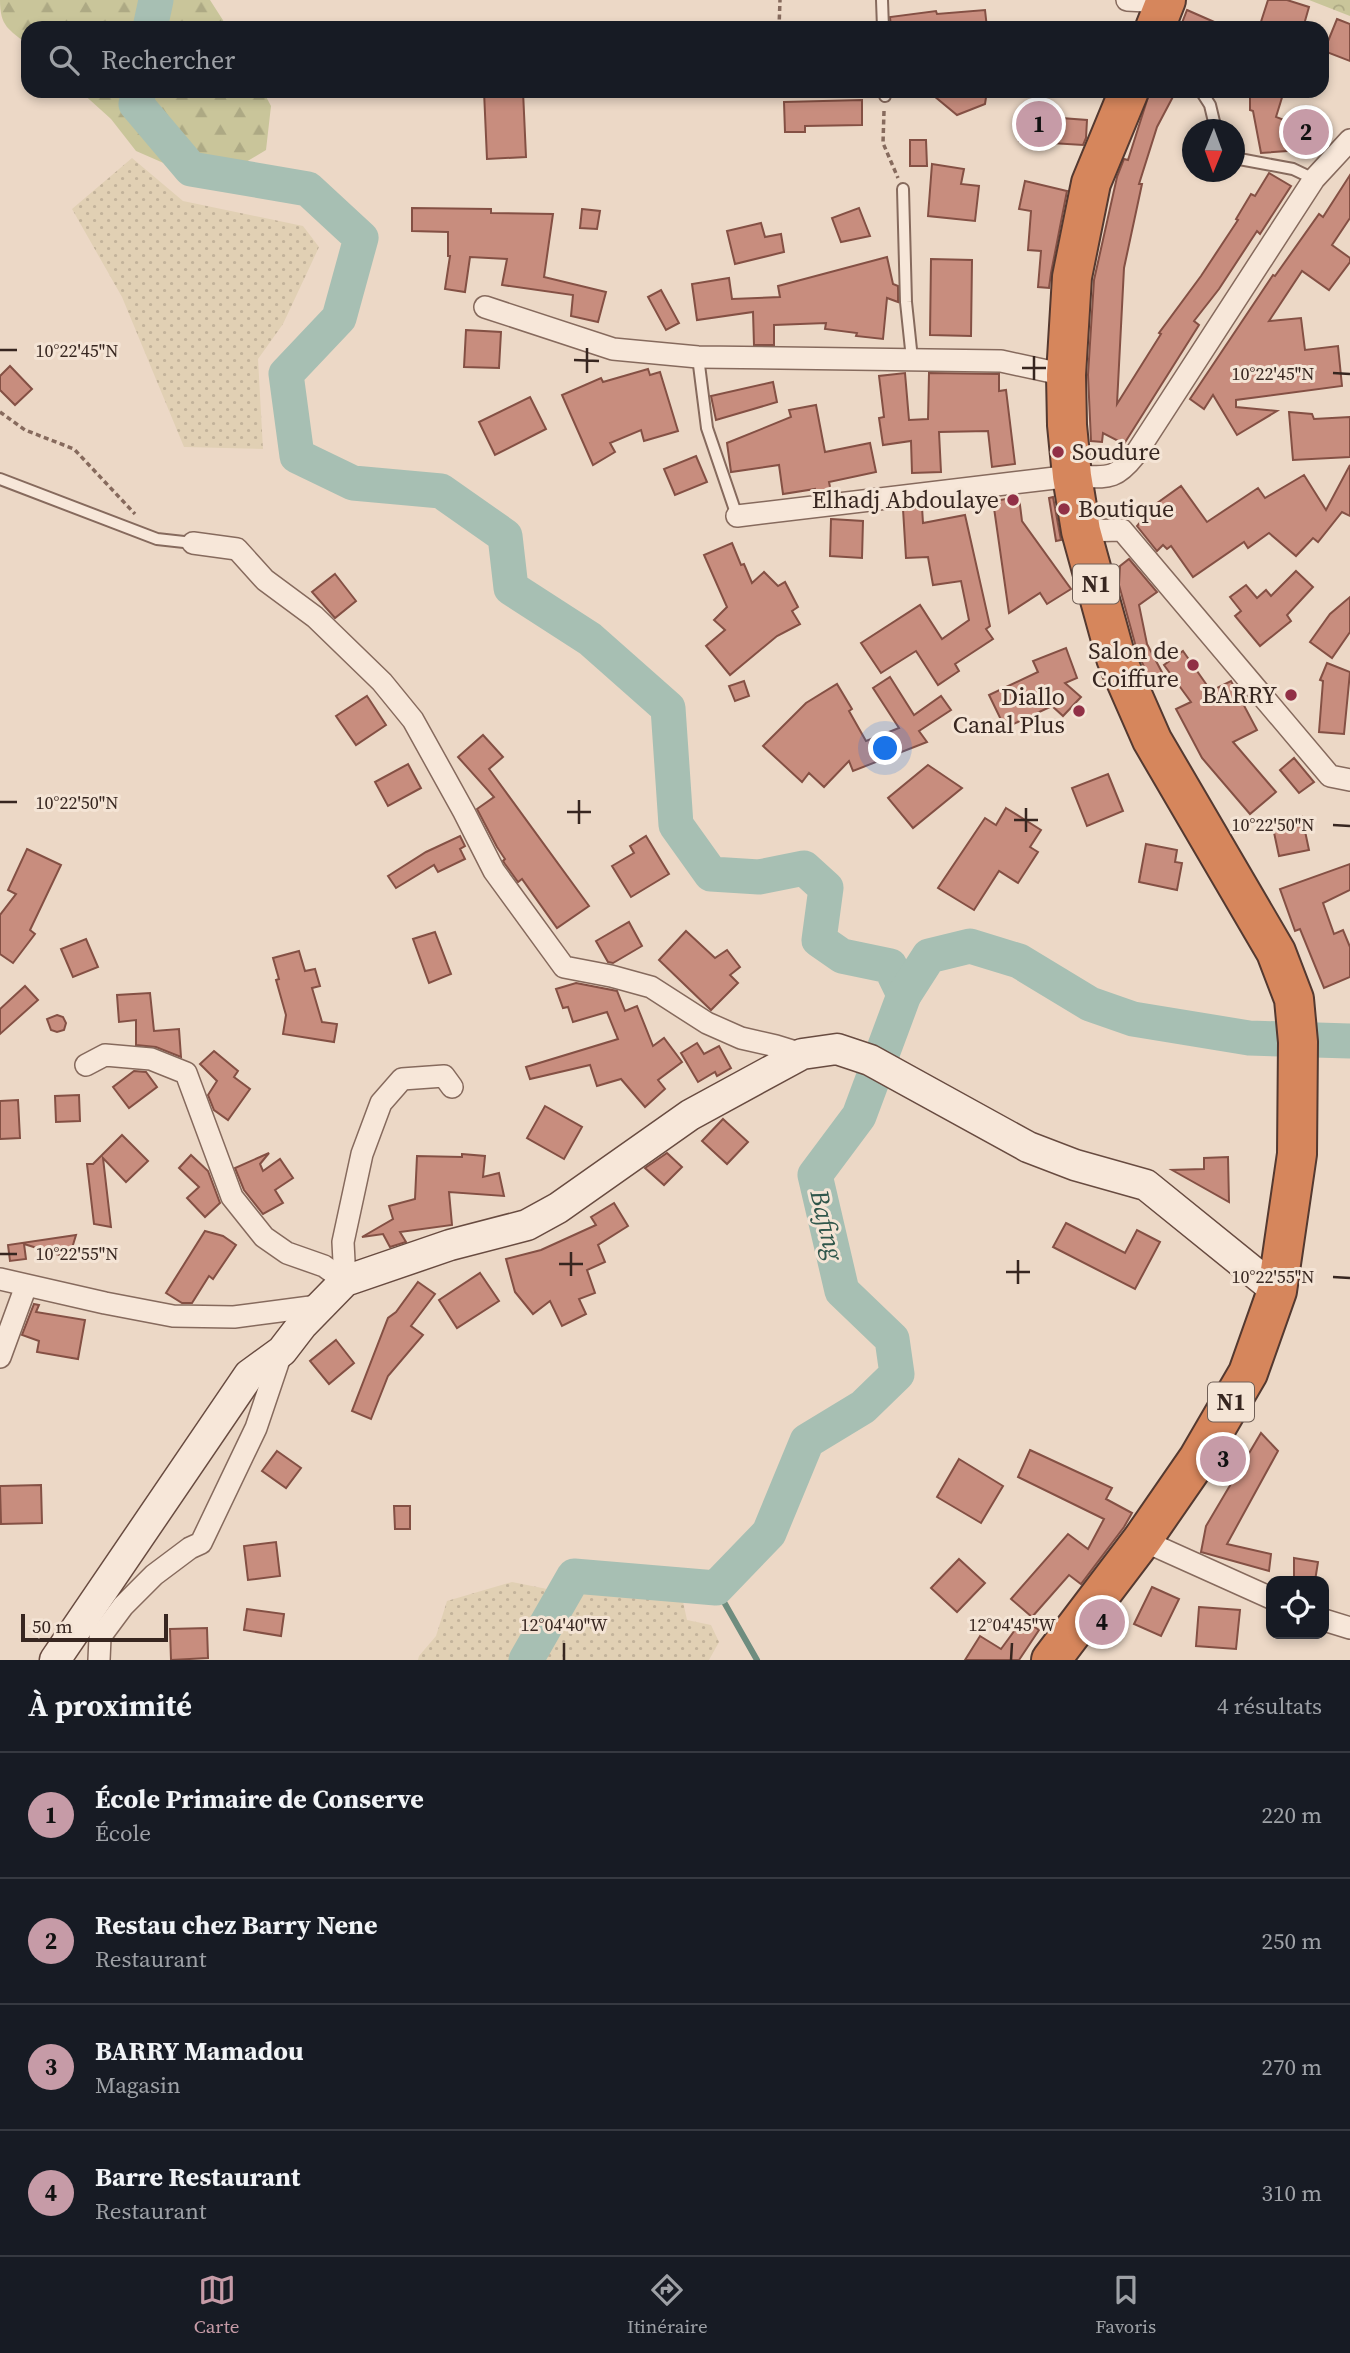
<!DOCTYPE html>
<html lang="fr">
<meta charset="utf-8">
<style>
body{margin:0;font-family:"Source Serif 4",serif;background:#242831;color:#f1f3f6}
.controls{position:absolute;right:21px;bottom:21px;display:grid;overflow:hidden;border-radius:14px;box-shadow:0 4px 10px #0003}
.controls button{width:63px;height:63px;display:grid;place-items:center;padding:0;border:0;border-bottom:2px solid #363941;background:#171b24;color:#f1f3f6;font:35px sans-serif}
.compass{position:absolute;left:1182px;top:119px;width:63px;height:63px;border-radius:50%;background:#171b24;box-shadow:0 4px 10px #0003;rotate:181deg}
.scale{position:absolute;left:21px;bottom:18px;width:147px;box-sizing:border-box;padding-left:7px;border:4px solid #372620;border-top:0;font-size:19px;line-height:24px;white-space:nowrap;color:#372620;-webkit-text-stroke:5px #f4e4d5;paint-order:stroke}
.you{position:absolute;left:886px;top:749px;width:24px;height:24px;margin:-18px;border:5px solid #fff;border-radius:50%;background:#1a73e8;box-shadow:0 0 0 10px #1a73e833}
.badge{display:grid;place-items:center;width:46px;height:46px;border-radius:50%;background:#c69ba7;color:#111;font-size:23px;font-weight:700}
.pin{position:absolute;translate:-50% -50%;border:4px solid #fff;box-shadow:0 2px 7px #0006}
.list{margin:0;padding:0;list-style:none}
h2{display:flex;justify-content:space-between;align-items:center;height:91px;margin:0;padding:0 28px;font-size:30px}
h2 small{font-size:23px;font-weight:400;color:#9ea1a6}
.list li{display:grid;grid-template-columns:46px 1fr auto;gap:21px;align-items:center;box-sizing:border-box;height:126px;padding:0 28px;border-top:2px solid #363941}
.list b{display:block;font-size:26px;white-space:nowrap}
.list p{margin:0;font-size:23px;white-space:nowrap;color:#9ea1a6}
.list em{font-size:23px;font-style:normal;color:#9ea1a6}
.icon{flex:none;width:38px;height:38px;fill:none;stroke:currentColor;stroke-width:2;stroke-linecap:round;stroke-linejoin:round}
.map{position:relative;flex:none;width:1350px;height:1660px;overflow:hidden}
.search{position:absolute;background:#171b24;box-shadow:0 4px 10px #0003;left:21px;right:21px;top:21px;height:77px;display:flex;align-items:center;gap:18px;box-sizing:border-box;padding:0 24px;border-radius:21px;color:#9ea1a6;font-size:26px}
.sheet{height:595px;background:#171b24}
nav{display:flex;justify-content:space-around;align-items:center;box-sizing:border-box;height:98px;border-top:2px solid #363941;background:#171b24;font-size:19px;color:#9ea1a6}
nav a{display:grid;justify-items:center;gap:4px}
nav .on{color:#c69ba7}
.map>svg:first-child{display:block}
</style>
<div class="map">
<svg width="1350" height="1660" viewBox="0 0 1350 1660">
<defs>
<pattern id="farmland-dots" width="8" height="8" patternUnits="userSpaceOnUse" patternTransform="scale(1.75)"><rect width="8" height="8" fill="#e1d0b4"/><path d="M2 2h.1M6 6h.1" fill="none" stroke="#c2b29a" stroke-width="1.8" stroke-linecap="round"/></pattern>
<pattern id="forest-firs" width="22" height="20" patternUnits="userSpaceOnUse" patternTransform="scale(1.75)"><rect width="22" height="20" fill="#c9c59a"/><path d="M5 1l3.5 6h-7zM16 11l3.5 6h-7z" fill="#ada984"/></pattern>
<pattern id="park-crowns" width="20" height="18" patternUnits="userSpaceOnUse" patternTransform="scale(1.75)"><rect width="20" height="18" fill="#c9c59a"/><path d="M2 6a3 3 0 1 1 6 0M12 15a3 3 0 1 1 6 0" fill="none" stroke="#ada984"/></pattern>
</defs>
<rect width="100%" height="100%" fill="#ecd8c6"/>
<!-- farmland -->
<g fill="url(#farmland-dots)">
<polygon points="132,158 183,201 303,226 319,247 283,324 258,359 263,449 184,447 122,297 72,209"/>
<polygon points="636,1573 682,1597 687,1620 711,1625 719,1642 709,1660 418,1660 419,1656 436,1636 447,1601 512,1582 557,1591 577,1591"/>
</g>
<!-- forest -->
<g fill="url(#forest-firs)">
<path d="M0,0H210L228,28H28V45C9,29 0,27 0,0Z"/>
<polygon points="80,91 263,91 271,106 266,150 214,181 175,168 136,151 111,119"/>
</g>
<!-- park -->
<polygon fill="url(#park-crowns)" points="1309,0 1350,0 1350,16"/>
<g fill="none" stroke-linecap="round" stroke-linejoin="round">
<!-- stream -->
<polyline stroke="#6e8d7f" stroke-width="6" points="716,1588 757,1660"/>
<!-- river -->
<g stroke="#a7bfb3" stroke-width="35">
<polyline points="150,28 156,0"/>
<polyline points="139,91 136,104 191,169 308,189 361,238 339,318 286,374 297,456 353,483 441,491 505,536 511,588 590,639 668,708 676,825 711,874 759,877 804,868 826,888 819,940 842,956 890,966 904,995"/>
<polyline points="526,1660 574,1576 716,1588 769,1533 807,1441 863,1407 897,1374 892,1339 842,1291 815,1175 859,1116 904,995 929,956 970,946 1019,961 1090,1004 1133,1019 1249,1038 1350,1041"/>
</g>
</g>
<!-- building -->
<g fill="#c88d7e" stroke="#845044" stroke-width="2">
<polygon points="1268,0 1287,0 1309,7 1303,28 1259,28"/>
<polygon points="985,10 987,28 891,28 890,17 936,11 937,14"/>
<polygon points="1187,10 1228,28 1180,28"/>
<polygon points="1337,19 1350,24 1350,61 1324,51"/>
<polygon points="484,91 523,91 526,157 487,159"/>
<polygon points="928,91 987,91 985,104 957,115"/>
<polygon points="1150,91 1176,91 1157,127 1139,184 1142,184 1124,268 1117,404 1161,334 1159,333 1201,276 1238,220 1236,219 1251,194 1255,196 1269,173 1291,186 1260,234 1257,231 1219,289 1194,321 1199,325 1124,444 1103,433 1102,442 1091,441 1088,375 1094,280 1117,177 1124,159 1128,160"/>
<polygon points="1250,91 1284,91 1276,117 1300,126 1301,150 1261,153 1253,111 1250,110"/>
<polygon points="862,100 862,125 805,126 805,132 785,132 784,102"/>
<polygon points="1021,115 1087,120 1086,138 1083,145 1019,141"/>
<polygon points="910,140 926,140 927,166 910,166"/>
<polygon points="932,164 964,169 961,184 979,186 975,221 928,216"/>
<polygon points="1350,175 1350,218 1332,245 1350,258 1350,262 1329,290 1302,271 1269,321 1301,318 1305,350 1338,346 1342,386 1236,400 1236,407 1277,411 1237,435 1213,395 1204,409 1190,399 1273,275 1275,276 1319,214 1323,217"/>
<polygon points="1025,181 1067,191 1051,273 1049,288 1038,287 1041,251 1028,250 1031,211 1019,209"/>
<polygon points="412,208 491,209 491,213 553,214 544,277 606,292 598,322 571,316 573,295 502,285 507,259 470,257 465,292 445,289 450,256 448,256 448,232 412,231"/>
<polygon points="859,208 870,236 841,242 832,218"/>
<polygon points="582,209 600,211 597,229 580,228"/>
<polygon points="761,223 765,237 781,234 784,252 735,264 727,231"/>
<polygon points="887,257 893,284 898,286 898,302 887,298 883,339 856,336 857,333 825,329 826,323 774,325 774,345 754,345 753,312 697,320 692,284 729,278 732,299 780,297 778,286"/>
<polygon points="931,259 972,260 971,336 930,335"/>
<polygon points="661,290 679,323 666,330 648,297"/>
<polygon points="466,330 501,332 499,368 464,367"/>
<polygon points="10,366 32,389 15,405 0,390 0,376"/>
<polygon points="648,369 650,375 660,372 678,431 644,441 641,430 610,443 615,452 593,465 562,395 601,378 603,382"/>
<polygon points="905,373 909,420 928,419 929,373 999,374 999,391 1006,390 1015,464 992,467 988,431 939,432 941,472 912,473 911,441 883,445 879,418 884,417 879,376"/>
<polygon points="773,382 777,402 716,420 711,396"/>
<polygon points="530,397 546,429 495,455 479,422"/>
<polygon points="816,405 825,452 870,443 876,472 829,482 831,492 816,493 815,489 783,494 779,465 731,472 727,443 791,417 789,410"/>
<polygon points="1289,412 1312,414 1314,419 1350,417 1350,457 1293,460"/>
<polygon points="696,456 707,482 675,495 664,469"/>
<polygon points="1350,465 1350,516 1342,512 1318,542 1313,538 1296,556 1269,533 1248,548 1244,542 1193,577 1171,546 1167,549 1163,545 1157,551 1137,526 1143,519 1139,516 1181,486 1207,522 1258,488 1265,498 1304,475 1326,510"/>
<polygon points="1019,497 1022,521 1071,589 1047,604 1040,593 1009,613 993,501"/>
<polygon points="1053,497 1061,540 1056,541 1049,498"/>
<polygon points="922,507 923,523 965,515 990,626 986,629 993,639 955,664 959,671 938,685 916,651 881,673 861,643 920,605 942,639 969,620 961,581 933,585 928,557 906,558 903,509"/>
<polygon points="831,519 863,521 862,558 830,556"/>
<polygon points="732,543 741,565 744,564 752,583 764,572 778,586 785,582 798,607 792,611 800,624 777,636 730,675 706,646 725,630 714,620 727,607 704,555"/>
<polygon points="1129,559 1157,592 1139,605 1147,644 1164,676 1152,685 1137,651 1119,585 1120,566"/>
<polygon points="1296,571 1313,587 1287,615 1291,621 1260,646 1235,616 1241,611 1230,597 1246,585 1257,598 1266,590 1271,596"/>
<polygon points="335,574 356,601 335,618 312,592"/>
<polygon points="1350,597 1350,632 1332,658 1310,642 1330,614"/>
<polygon points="1066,648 1077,678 1065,683 1081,697 1063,716 1052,706 1005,728 989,695 1038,672 1033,661"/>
<polygon points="1183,651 1211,691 1231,681 1257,730 1233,742 1276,792 1250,814 1202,758 1176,709 1191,702 1164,665"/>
<polygon points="1327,663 1350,672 1344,734 1319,732 1323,681 1320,680"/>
<polygon points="890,677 914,715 941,696 951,710 919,731 927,742 853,771 849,761 824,787 809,773 802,782 763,746 806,703 837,684 852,709 849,711 866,741 899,728 873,688"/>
<polygon points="744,681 749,696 735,701 729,686"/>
<polygon points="367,696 386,725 356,745 336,716"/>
<polygon points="483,735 503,757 489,769 589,906 557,928 522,879 518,882 505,864 503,861 505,859 497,847 477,809 494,797 458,757"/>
<polygon points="1294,758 1314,782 1299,793 1280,770"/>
<polygon points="408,764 421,788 388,806 375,782"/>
<polygon points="928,765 962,788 913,828 888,798"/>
<polygon points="1108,774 1123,811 1087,826 1072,788"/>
<polygon points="1006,808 1041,830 1030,847 1038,852 1018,883 999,871 974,910 938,888 985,818 996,825"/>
<polygon points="1302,817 1309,850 1279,856 1272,823"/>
<polygon points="460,836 465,846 460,849 465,859 438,872 434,865 396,888 388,876 426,852"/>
<polygon points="646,836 669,874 631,897 612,866 634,853 630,846"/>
<polygon points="1146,844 1177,850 1175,862 1182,863 1177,890 1139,882"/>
<polygon points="27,849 61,865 30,930 35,934 13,963 0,954 0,915 16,894 8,890"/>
<polygon points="1350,864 1350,890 1323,903 1334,934 1343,930 1350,947 1350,977 1324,988 1300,929 1295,931 1280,889"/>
<polygon points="629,922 642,946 613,963 608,962 596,941"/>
<polygon points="686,931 715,958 727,950 740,967 730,975 738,983 711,1010 659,960"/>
<polygon points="435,932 451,974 429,983 413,939"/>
<polygon points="86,939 98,967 73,977 61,949"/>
<polygon points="299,951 305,971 315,969 320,986 312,988 322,1022 337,1024 334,1042 283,1034 286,1015 276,980 279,979 273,958"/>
<polygon points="576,983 617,991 625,1011 637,1006 653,1046 664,1038 682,1062 658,1080 665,1089 645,1107 621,1079 597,1086 590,1065 530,1079 526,1067 618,1039 607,1012 573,1022 568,1007 563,1008 556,989"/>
<polygon points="25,986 38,1000 0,1034 0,1009"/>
<polygon points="150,993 154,1031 179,1029 181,1057 156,1047 136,1045 136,1020 119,1022 117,995"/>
<polygon points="57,1015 63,1017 66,1023 64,1030 57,1032 51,1030 47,1019"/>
<polygon points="697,1043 704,1054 719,1046 731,1068 717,1076 715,1072 698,1082 681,1053"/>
<polygon points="214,1051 238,1071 234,1077 250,1089 228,1120 214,1110 208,1095 217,1081 200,1064"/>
<polygon points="134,1071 146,1072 157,1087 129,1108 113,1087"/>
<polygon points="79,1095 80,1121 56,1122 55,1096"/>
<polygon points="18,1100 20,1138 0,1139 0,1101"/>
<polygon points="545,1106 582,1127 564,1159 527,1138"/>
<polygon points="723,1119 748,1142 727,1164 702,1141"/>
<polygon points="122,1135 148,1161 126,1182 103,1158 111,1227 94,1224 87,1164 93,1164"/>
<polygon points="269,1153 260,1164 263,1171 280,1159 293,1178 275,1190 283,1203 263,1214 244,1190 235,1168"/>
<polygon points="667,1153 682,1167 664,1185 645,1168"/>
<polygon points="462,1154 485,1156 483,1177 499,1173 504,1196 449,1192 452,1225 400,1232 406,1242 390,1247 383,1234 362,1237 393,1219 389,1206 415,1199 417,1156 462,1157"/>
<polygon points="191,1155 208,1171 220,1203 205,1217 187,1198 199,1187 179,1168"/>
<polygon points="1228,1157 1229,1202 1172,1170 1204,1169 1204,1158"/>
<polygon points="614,1203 628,1226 598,1245 605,1262 587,1270 595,1293 579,1299 586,1314 562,1326 550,1301 533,1314 515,1292 506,1259 541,1250 596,1225 591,1217"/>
<polygon points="1066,1223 1125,1253 1137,1230 1160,1242 1135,1289 1053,1247"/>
<polygon points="205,1231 223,1236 236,1245 213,1279 209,1276 192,1303 182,1303 166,1293"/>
<polygon points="76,1235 69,1258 24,1244 26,1259 10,1261 8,1245"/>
<polygon points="480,1273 499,1301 457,1328 439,1300"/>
<polygon points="418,1282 435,1294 411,1326 423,1335 388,1376 371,1419 352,1411 388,1318 396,1312"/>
<polygon points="34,1304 39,1305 36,1312 85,1320 78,1359 37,1352 39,1341 22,1335"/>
<polygon points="336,1340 354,1363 329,1384 310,1361"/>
<polygon points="1261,1433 1278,1451 1227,1544 1271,1554 1269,1571 1201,1552 1206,1526"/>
<polygon points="1030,1450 1112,1488 1106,1499 1132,1513 1124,1527 1081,1584 1069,1575 1032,1617 1011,1599 1068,1534 1088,1549 1104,1519 1018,1477"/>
<polygon points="277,1451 301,1468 286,1488 262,1471"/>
<polygon points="959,1459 1003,1486 981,1523 937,1497"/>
<polygon points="41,1485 42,1523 1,1524 0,1486"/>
<polygon points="394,1506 410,1506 410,1529 395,1529"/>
<polygon points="276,1542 280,1576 248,1580 244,1546"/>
<polygon points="1294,1558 1318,1562 1315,1581 1294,1581"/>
<polygon points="959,1559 985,1583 957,1612 931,1588"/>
<polygon points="1152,1587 1179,1599 1161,1636 1134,1624"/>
<polygon points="1199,1607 1240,1610 1236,1649 1196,1646"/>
<polygon points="247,1609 284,1614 281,1636 244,1630"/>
<polygon points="1023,1619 1039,1630 1019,1660 965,1660 980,1636 1001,1649"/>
<polygon points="207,1628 208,1658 171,1660 170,1629"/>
</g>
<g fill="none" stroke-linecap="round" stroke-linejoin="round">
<defs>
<g id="lane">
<polyline points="882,0 883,28"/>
<polyline points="884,91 885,96"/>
<polyline points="1201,91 1210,105 1216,130"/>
<polyline points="1234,158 1293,169 1314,179"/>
<polyline points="903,189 906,302 912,359"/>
<polyline points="698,357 707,428 737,516"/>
<polyline points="0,479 157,539 193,543"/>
</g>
<g id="street">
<polyline points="1127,0 1166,2"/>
<polyline points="485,307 613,349 698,357 1001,361 1066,375"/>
<path d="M737,516L1072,476C1105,476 1113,483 1135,455L1314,179L1350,140"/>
<polyline points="1081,531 1122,530 1330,776 1350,780"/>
<polyline points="193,543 237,549 265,580 315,617 382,682 413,720 464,812 494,871 564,967 611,976 651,987 707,1023 741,1038 776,1046 802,1054"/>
<polyline points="86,1065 105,1055 151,1059 186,1073 232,1197 264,1237 287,1253 324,1266 345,1281"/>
<polyline points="0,1279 105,1303 173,1316 234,1317 318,1306"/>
<polyline points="345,1281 343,1242 362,1154 381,1103 402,1079 444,1076 452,1087"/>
<polyline points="0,1357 26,1286"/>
<polyline points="1142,1540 1271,1598"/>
<polyline points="1324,1620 1350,1628"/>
<polyline points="99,1660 100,1637 123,1606 154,1575 190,1548 201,1543 256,1428 282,1351"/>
</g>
<polyline id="secondary" points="55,1660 249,1375 282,1351 302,1325 345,1281 450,1245 527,1225 558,1208 690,1115 802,1054 837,1049 870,1060 1028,1147 1075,1165 1146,1185 1277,1291"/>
<g id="highway">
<polyline points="1155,28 1166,0"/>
<polyline points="1051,1660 1142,1540 1198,1459 1248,1373 1277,1291 1297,1154 1298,1042 1294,999 1276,952 1152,740 1116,658 1081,531 1072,476 1067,425 1066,375 1072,277 1091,183 1129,91"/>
</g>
</defs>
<!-- lane casing -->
<use href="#lane" stroke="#866a5d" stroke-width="14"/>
<!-- street casing -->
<use href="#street" stroke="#866a5d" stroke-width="24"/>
<!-- secondary casing -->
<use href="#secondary" stroke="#684b40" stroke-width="33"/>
<!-- highway casing -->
<use href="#highway" stroke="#543930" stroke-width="42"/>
<!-- path -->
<g stroke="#866a5d" stroke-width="3.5" stroke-dasharray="5 3.5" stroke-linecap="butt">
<polyline points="779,28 780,0"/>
<polyline points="884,111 883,143 898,178"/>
<polyline points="0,412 25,430 74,449 135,514"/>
</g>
<!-- lane -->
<use href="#lane" stroke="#f7e7d9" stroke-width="10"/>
<!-- street -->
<use href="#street" stroke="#f7e7d9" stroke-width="21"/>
<!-- secondary -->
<use href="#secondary" stroke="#f7e7d9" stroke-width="30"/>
<!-- highway -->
<use href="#highway" stroke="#d6865c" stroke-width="38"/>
</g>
<!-- ticks -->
<path fill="none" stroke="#372620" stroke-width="2.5" d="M0,350H17M574,360L599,361M1022,368H1046M587,373V348M1333,373L1350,374M1034,380V356M0,802H17M567,812H591M1014,820H1038M579,824V800M1333,825L1350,826M1026,832V808M0,1254H17M559,1264H583M1006,1272H1030M571,1276V1252M1333,1277L1350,1278M1018,1284V1260M564,1660V1643M1011,1660L1012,1643"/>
<!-- markers -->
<g fill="#913046" stroke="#f4e4d5" stroke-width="2.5">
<circle cx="1058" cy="452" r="7"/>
<circle cx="1013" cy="500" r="7"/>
<circle cx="1064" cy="509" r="7"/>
<circle cx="1193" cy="665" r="7"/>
<circle cx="1291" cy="695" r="7"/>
<circle cx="1079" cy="711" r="7"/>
</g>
<g text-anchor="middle" stroke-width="6" stroke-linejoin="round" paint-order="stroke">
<!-- shield labels -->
<g fill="#f4e4d5" stroke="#705f56" stroke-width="2">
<rect x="1073" y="564.5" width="46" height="39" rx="5"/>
<rect x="1208" y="1382.5" width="46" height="39" rx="5"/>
</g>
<g font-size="23" font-weight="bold" fill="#372620">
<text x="1096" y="592">N1</text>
<text x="1231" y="1410">N1</text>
</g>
<!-- poi labels -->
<g font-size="24" fill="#372620" stroke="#f4e4d5" text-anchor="end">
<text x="1072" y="460" text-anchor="start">Soudure</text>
<text x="999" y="508">Elhadj Abdoulaye</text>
<text x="1078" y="517" text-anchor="start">Boutique</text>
<text x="1179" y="659">Salon de<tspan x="1179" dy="28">Coiffure</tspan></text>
<text x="1277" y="703">BARRY</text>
<text x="1065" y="705">Diallo<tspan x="1065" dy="28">Canal Plus</tspan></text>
</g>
<!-- water labels -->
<g font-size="26" font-style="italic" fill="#30564b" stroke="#f4e4d5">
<text transform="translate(827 1225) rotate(77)" y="9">Bafing</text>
</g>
</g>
<g font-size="18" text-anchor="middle" fill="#372620" stroke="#f4e4d5" stroke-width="6" stroke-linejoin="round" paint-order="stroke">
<text x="77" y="357">10°22'45"N</text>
<text x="1273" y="380">10°22'45"N</text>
<text x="77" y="809">10°22'50"N</text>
<text x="1273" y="831">10°22'50"N</text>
<text x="77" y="1260">10°22'55"N</text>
<text x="1273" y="1283">10°22'55"N</text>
<text x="564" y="1631">12°04'40"W</text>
<text x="1012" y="1631">12°04'45"W</text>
</g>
</svg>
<div class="controls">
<button><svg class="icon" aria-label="locate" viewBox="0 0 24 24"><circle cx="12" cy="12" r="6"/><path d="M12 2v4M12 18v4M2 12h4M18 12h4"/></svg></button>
</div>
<svg class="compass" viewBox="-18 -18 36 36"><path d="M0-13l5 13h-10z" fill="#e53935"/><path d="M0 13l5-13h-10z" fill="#9ea1a6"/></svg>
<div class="scale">50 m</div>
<div class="you"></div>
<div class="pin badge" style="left:1039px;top:124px">1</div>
<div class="pin badge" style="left:1306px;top:132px">2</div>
<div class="pin badge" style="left:1223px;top:1459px">3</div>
<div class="pin badge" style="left:1102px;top:1622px">4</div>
<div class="search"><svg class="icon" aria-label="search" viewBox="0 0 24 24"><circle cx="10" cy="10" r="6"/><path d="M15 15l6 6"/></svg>Rechercher</div>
</div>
<section class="sheet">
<h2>À proximité<small>4 résultats</small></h2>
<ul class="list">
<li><span class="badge">1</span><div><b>École Primaire de Conserve</b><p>École</p></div><em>220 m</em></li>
<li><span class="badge">2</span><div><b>Restau chez Barry Nene</b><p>Restaurant</p></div><em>250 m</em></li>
<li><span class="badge">3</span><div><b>BARRY Mamadou</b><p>Magasin</p></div><em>270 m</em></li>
<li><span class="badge">4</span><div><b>Barre Restaurant</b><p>Restaurant</p></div><em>310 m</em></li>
</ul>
</section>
<nav>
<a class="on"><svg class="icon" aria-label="map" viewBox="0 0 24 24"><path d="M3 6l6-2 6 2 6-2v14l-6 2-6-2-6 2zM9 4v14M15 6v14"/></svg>Carte</a>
<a><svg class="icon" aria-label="directions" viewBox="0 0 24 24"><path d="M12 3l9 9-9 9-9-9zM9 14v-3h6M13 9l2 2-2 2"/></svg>Itinéraire</a>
<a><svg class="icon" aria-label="saved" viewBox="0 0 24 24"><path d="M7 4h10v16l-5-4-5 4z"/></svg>Favoris</a>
</nav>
